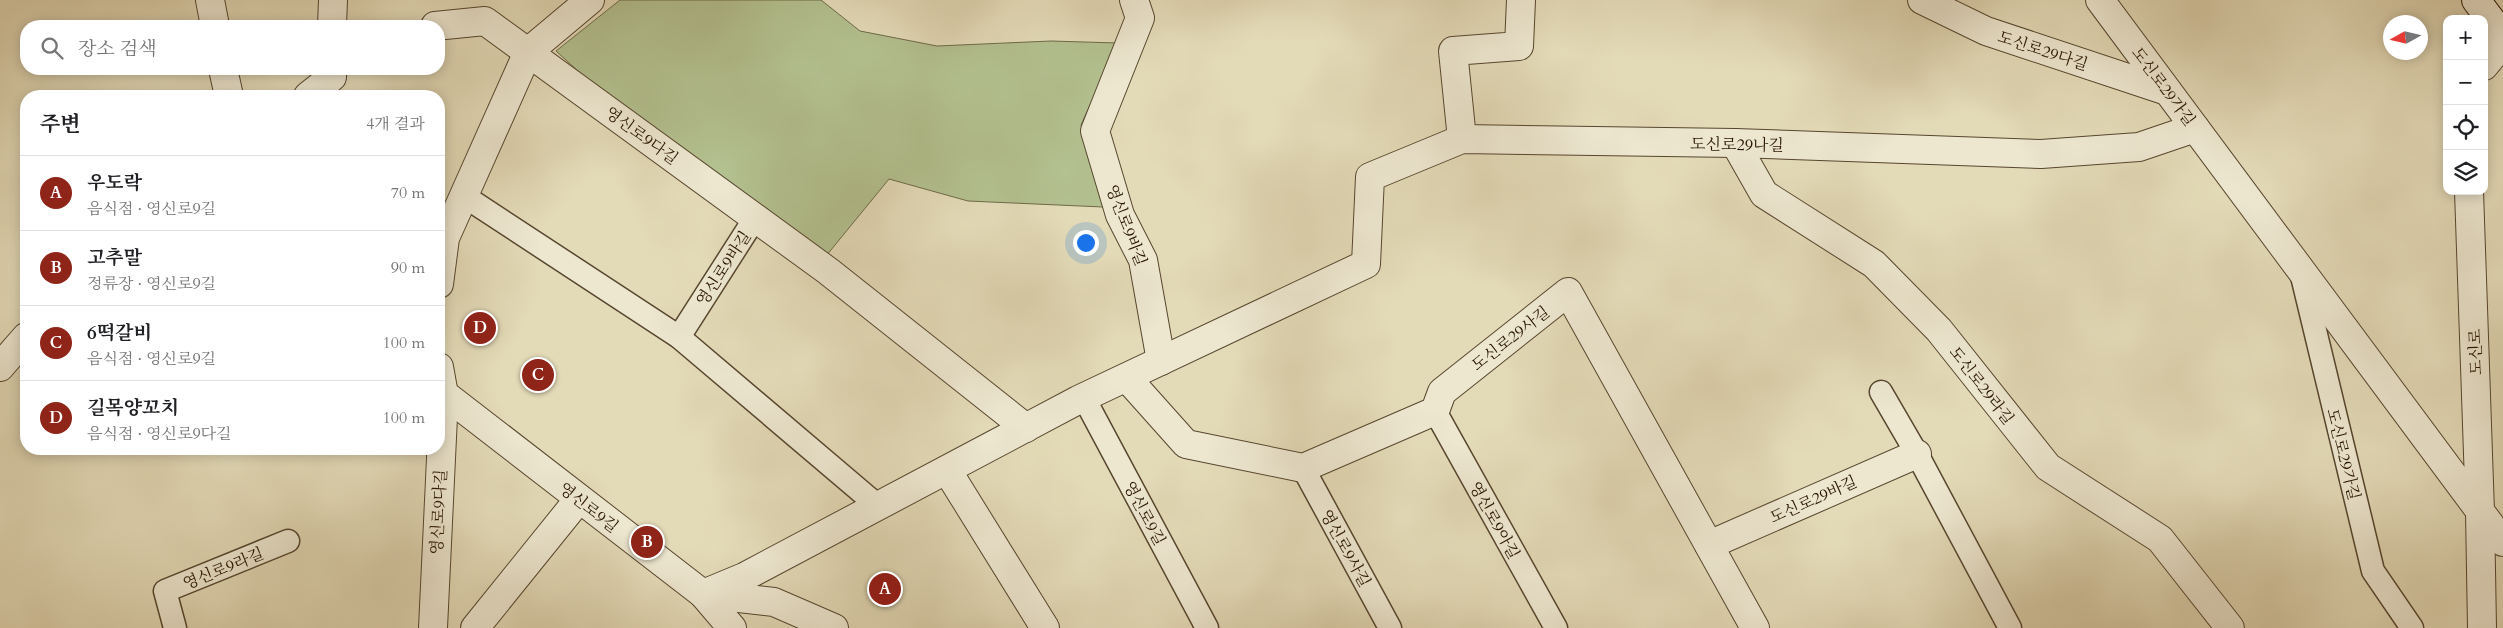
<!DOCTYPE html>
<html lang="ko">
<meta charset="utf-8">
<style>
body{margin:0;font-family:Cardo,"Noto Serif KR",serif;background:#f6f6f6;color:#202124}
.controls{position:absolute;right:15px;top:15px;display:grid;overflow:hidden;border-radius:10px;box-shadow:0 2px 12px #0003}
.controls button{width:45px;height:45px;display:grid;place-items:center;padding:0;border:0;border-bottom:1px solid #e0e0e0;background:#fff;color:#202124;font:25px sans-serif}
.compass{position:absolute;left:2383px;top:15px;width:45px;height:45px;border-radius:50%;background:#fff;box-shadow:0 2px 12px #0003;rotate:262deg}
.you{position:absolute;left:1085px;top:242px;width:18px;height:18px;margin:-12px;border:4px solid #fff;border-radius:50%;background:#1a73e8;box-shadow:0 0 0 8px #1a73e833}
.badge{display:grid;place-items:center;width:32px;height:32px;border-radius:50%;background:#8f2418;color:#fff;font-size:16px;font-weight:700}
.pin{position:absolute;translate:-50% -50%;border:2px solid #fff;box-shadow:0 1px 5px #0006}
.list{margin:0;padding:0;list-style:none}
h2{display:flex;justify-content:space-between;align-items:center;height:65px;margin:0;padding:0 20px;font-size:21px}
h2 small{font-size:16px;font-weight:400;color:#757577}
.list li{display:grid;grid-template-columns:32px 1fr auto;gap:15px;align-items:center;box-sizing:border-box;height:75px;padding:0 20px;border-top:1px solid #e0e0e0}
.list b{display:block;font-size:19px;white-space:nowrap}
.list p{margin:0;font-size:16px;white-space:nowrap;color:#757577}
.list em{font-size:16px;font-style:normal;color:#757577}
.icon{flex:none;width:28px;height:28px;fill:none;stroke:currentColor;stroke-width:2;stroke-linecap:round;stroke-linejoin:round}
.map{position:relative;flex:none;width:2503px;height:628px;overflow:hidden}
.search{position:absolute;background:#fff;box-shadow:0 2px 12px #0003;left:20px;top:20px;width:425px;height:55px;display:flex;align-items:center;gap:12px;box-sizing:border-box;padding:0 18px;border-radius:20px;color:#757577;font-size:19px}
.panel{position:absolute;background:#fff;box-shadow:0 2px 12px #0003;left:20px;top:90px;width:425px;height:365px;border-radius:20px}
.map>svg:first-child{display:block}
</style>
<div class="map">
<svg width="2503" height="628" viewBox="0 0 2503 628">
<rect width="100%" height="100%" fill="#e3dab7"/>
<filter id="stains"><feTurbulence type="fractalNoise" baseFrequency=".004" numOctaves="4"/><feColorMatrix values="0 0 0 0 .2 0 0 0 0 .09 0 0 0 0 .02 0 0 0 .5 -.17"/></filter>
<radialGradient id="worn" r=".72"><stop offset=".6" stop-color="#630" stop-opacity="0"/><stop offset="1" stop-color="#630" stop-opacity=".3"/></radialGradient>
<!-- green -->
<polygon fill="#b3c08f" stroke="#6e6a48" points="620,0 821,0 860,31 937,46 1051,41 1118,43 1081,125 1101,185 1103,207 968,201 889,179 826,256 652,138 556,51"/>
<g fill="none" stroke-linecap="round" stroke-linejoin="round">
<defs>
<g id="service">
<polyline points="464,196 679,337 878,506"/>
<polyline points="2301,272 2373,571 2412,628"/>
<polyline points="679,337 755,218"/>
<polyline points="1881,392 1917,454 2010,628"/>
<polyline points="1084,398 1207,628"/>
<polyline points="1435,411 1556,628"/>
<polyline points="1303,468 1390,628"/>
<polyline points="175,628 165,591 288,541"/>
</g>
<g id="minor">
<polyline points="1134,0 1140,18 1095,131 1120,215 1143,260 1161,361"/>
<polyline points="1922,0 1986,31 2167,91"/>
<polyline points="2100,0 2503,542"/>
<polyline points="332,26 333,0"/>
<polyline points="435,26 485,21 828,271 1026,428"/>
<polyline points="2484,66 2503,43"/>
<polyline points="308,96 332,77 332,69"/>
<polyline points="1462,139 1453,51 1519,46 1521,0"/>
<polyline points="1735,143 1764,194 1874,264 1939,330 2048,467 2160,539 2230,628"/>
<polyline points="2469,191 2480,512 2482,628"/>
<polyline points="439,284 445,238 528,52 590,0"/>
<polyline points="0,367 26,337"/>
<polyline points="1127,378 1186,444 1303,468 1435,411 1442,392 1568,292 1755,628"/>
<polyline points="947,470 1045,628"/>
<polyline points="1709,545 1917,454"/>
<polyline points="703,594 744,577 1078,400 1366,264 1370,177 1462,139 1735,143 2041,154 2139,147 2195,128"/>
<polyline points="433,628 444,395 439,367"/>
</g>
<g id="tertiary">
<polyline points="210,0 215,26"/>
<polyline points="223,69 229,96"/>
<polyline points="439,390 703,594 774,602 834,628"/>
<polyline points="703,594 732,628"/>
<polyline points="475,628 579,499"/>
</g>
<polyline id="secondary" points="2476,0 2503,36"/>
</defs>
<!-- service casing -->
<use href="#service" stroke="#57462e" stroke-width="25"/>
<!-- minor casing -->
<use href="#minor" stroke="#57462e" stroke-width="30"/>
<!-- tertiary casing -->
<use href="#tertiary" stroke="#57462e" stroke-width="30"/>
<!-- secondary casing -->
<use href="#secondary" stroke="#281500" stroke-width="30"/>
<!-- service -->
<use href="#service" stroke="#ede7d0" stroke-width="22"/>
<!-- minor -->
<use href="#minor" stroke="#ede7d0" stroke-width="28"/>
<!-- tertiary -->
<use href="#tertiary" stroke="#ede7d0" stroke-width="28"/>
<!-- secondary -->
<use href="#secondary" stroke="#ede7d0" stroke-width="28"/>
</g>
<g text-anchor="middle" stroke-width="5" stroke-linejoin="round" paint-order="stroke">
<!-- street labels -->
<g font-size="16" fill="#281500" stroke="#ede7d0">
<text transform="translate(2043 50) rotate(18)" y="6">도신로29다길</text>
<text transform="translate(2164 86) rotate(53)" y="6">도신로29가길</text>
<text transform="translate(642 135) rotate(36)" y="6">영신로9다길</text>
<text transform="translate(1737 144) rotate(1)" y="6">도신로29나길</text>
<text transform="translate(1127 225) rotate(69)" y="6">영신로9바길</text>
<text transform="translate(723 268) rotate(-57)" y="6">영신로9바길</text>
<text transform="translate(1510 338) rotate(-38)" y="6">도신로29사길</text>
<text transform="translate(2475 352) rotate(-92)" y="6">도신로</text>
<text transform="translate(1982 385) rotate(52)" y="6">도신로29라길</text>
<text transform="translate(2344 454) rotate(76)" y="6">도신로29가길</text>
<text transform="translate(1813 499) rotate(-24)" y="6">도신로29바길</text>
<text transform="translate(589 507) rotate(38)" y="6">영신로9길</text>
<text transform="translate(438 512) rotate(-87)" y="6">영신로9다길</text>
<text transform="translate(1145 513) rotate(62)" y="6">영신로9길</text>
<text transform="translate(1495 520) rotate(61)" y="6">영신로9아길</text>
<text transform="translate(1346 548) rotate(61)" y="6">영신로9사길</text>
<text transform="translate(223 568) rotate(-22)" y="6">영신로9라길</text>
</g>
</g>
<rect width="100%" height="100%" filter="url(#stains)"/>
<rect width="100%" height="100%" fill="url(#worn)"/>
</svg>
<div class="controls">
<button>+</button>
<button>−</button>
<button><svg class="icon" aria-label="locate" viewBox="0 0 24 24"><circle cx="12" cy="12" r="6"/><path d="M12 2v4M12 18v4M2 12h4M18 12h4"/></svg></button>
<button><svg class="icon" aria-label="layers" viewBox="0 0 24 24"><path d="M12 4l9 5-9 5-9-5zM3 14l9 5 9-5"/></svg></button>
</div>
<svg class="compass" viewBox="-18 -18 36 36"><path d="M0-13l5 13h-10z" fill="#e53935"/><path d="M0 13l5-13h-10z" fill="#757577"/></svg>
<div class="you"></div>
<div class="pin badge" style="left:885px;top:589px">A</div>
<div class="pin badge" style="left:647px;top:542px">B</div>
<div class="pin badge" style="left:538px;top:375px">C</div>
<div class="pin badge" style="left:480px;top:328px">D</div>
<div class="search"><svg class="icon" aria-label="search" viewBox="0 0 24 24"><circle cx="10" cy="10" r="6"/><path d="M15 15l6 6"/></svg>장소 검색</div>
<section class="panel">
<h2>주변<small>4개 결과</small></h2>
<ul class="list">
<li><span class="badge">A</span><div><b>우도락</b><p>음식점 · 영신로9길</p></div><em>70 m</em></li>
<li><span class="badge">B</span><div><b>고추말</b><p>정류장 · 영신로9길</p></div><em>90 m</em></li>
<li><span class="badge">C</span><div><b>6떡갈비</b><p>음식점 · 영신로9길</p></div><em>100 m</em></li>
<li><span class="badge">D</span><div><b>길목양꼬치</b><p>음식점 · 영신로9다길</p></div><em>100 m</em></li>
</ul>
</section>
</div>
